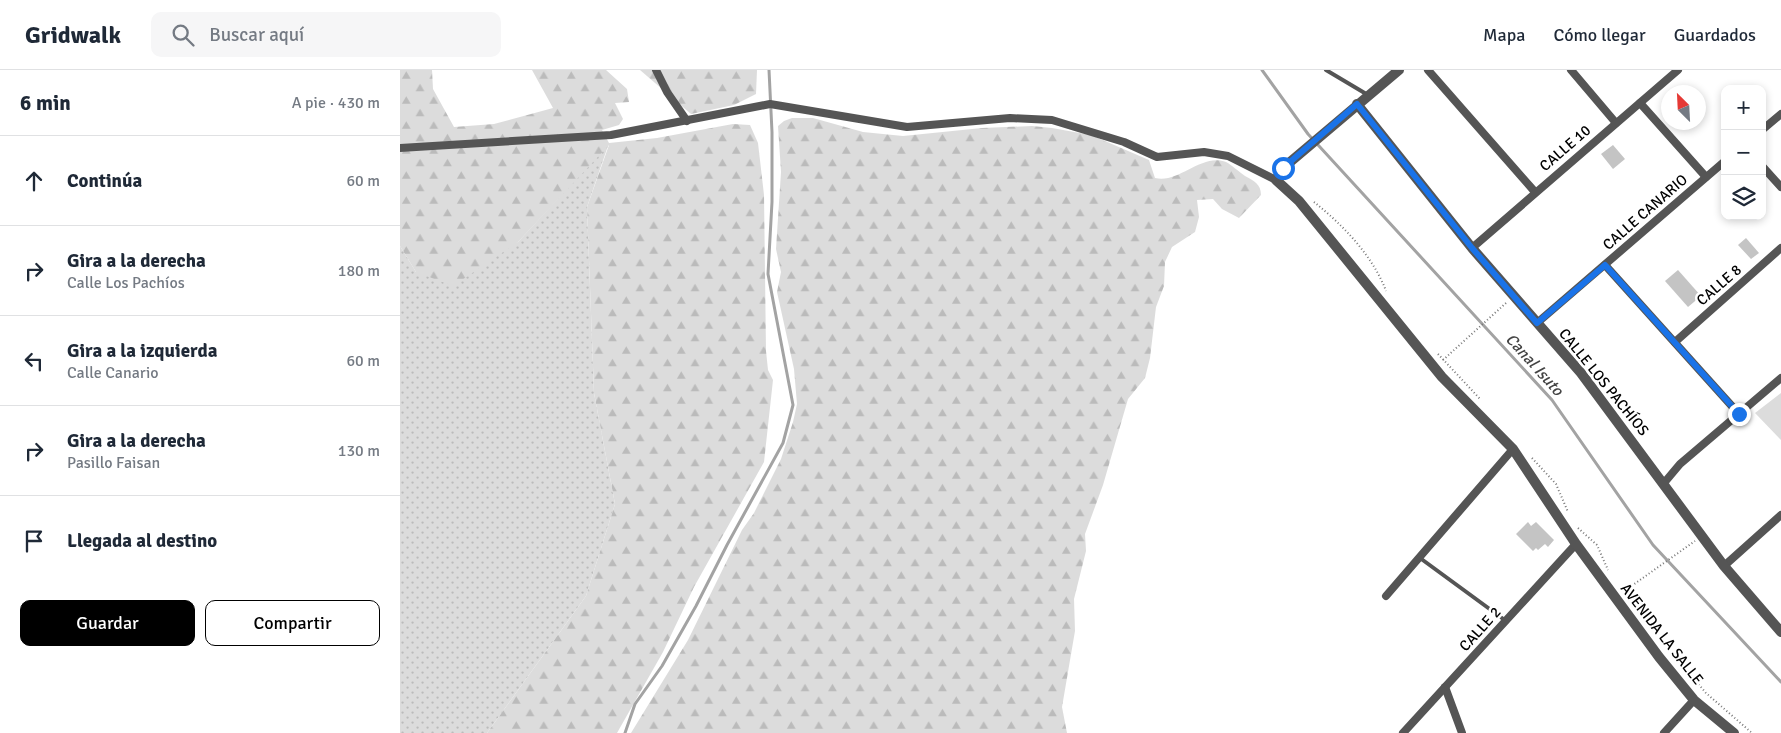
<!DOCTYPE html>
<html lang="es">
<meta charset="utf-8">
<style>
body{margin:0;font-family:Signika,sans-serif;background:#f6f6f7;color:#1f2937}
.controls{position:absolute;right:15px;top:15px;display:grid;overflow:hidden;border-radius:10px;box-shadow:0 2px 8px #0003}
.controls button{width:45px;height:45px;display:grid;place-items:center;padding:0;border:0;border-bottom:1px solid #e0e1e3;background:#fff;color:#1f2937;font:25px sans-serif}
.compass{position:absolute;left:1261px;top:15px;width:45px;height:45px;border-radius:50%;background:#fff;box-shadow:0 2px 8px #0003;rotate:336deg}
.stop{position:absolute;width:15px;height:15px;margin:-11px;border:4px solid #1a73e8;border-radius:50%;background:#fff}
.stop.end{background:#1a73e8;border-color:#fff;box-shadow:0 1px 5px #0008}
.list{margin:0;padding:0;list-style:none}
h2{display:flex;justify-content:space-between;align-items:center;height:65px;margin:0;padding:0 20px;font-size:21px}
h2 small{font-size:16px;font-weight:400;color:#747a83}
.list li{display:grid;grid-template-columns:32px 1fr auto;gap:15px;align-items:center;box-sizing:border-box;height:90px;padding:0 20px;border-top:1px solid #e0e1e3}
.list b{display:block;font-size:19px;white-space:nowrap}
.list p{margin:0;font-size:16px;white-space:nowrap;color:#747a83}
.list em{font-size:16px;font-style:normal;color:#747a83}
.actions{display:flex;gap:10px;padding:15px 20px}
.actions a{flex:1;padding:11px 0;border:1px solid #000;border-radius:10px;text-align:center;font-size:18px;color:#000}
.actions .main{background:#000;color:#fff}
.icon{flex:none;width:28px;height:28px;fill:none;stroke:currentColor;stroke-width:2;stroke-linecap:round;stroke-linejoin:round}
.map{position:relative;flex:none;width:1381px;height:663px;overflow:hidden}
header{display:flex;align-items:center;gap:30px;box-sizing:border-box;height:70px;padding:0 25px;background:#fff;border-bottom:1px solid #e0e1e3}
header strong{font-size:24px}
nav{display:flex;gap:28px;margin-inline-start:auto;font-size:18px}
.search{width:350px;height:45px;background:#f6f6f7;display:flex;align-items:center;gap:12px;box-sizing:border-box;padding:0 18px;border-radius:10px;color:#747a83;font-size:19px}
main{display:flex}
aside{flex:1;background:#fff}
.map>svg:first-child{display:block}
</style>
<header>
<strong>Gridwalk</strong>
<div class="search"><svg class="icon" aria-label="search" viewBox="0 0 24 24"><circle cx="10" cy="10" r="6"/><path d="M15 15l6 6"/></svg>Buscar aquí</div>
<nav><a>Mapa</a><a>Cómo llegar</a><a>Guardados</a></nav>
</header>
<main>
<aside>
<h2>6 min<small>A pie · 430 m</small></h2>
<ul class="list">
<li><svg class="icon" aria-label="ahead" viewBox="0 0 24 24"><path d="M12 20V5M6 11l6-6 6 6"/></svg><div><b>Continúa</b></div><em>60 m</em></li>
<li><svg class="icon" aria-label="right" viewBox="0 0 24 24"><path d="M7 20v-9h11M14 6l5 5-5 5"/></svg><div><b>Gira a la derecha</b><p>Calle Los Pachíos</p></div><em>180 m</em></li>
<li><svg class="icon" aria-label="left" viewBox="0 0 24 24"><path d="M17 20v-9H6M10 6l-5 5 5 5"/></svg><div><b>Gira a la izquierda</b><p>Calle Canario</p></div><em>60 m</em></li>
<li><svg class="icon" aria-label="right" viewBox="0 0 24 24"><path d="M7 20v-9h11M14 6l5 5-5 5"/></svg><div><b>Gira a la derecha</b><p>Pasillo Faisan</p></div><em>130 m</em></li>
<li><svg class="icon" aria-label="arrive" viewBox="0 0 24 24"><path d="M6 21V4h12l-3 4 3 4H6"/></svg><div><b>Llegada al destino</b></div></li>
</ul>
<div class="actions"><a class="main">Guardar</a><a>Compartir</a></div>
</aside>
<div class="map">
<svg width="1381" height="663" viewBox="0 0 1381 663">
<defs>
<pattern id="grass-dots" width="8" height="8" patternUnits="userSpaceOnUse" patternTransform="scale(1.25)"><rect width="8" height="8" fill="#dcdcdc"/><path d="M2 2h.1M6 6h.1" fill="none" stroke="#bbb" stroke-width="1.8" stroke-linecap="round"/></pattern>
<pattern id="forest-firs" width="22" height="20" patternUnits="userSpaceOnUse" patternTransform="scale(1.25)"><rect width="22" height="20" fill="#dcdcdc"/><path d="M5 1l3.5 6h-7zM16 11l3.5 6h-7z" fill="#bbb"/></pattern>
</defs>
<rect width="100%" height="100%" fill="#fff"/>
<!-- grass -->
<polygon fill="url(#grass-dots)" points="209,73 187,137 194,323 215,434 186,526 87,663 0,663 0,176 16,202 118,172"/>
<!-- forest -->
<g fill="url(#forest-firs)">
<polygon points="0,0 32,0 33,19 54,57 94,54 153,38 132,0 206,0 227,19 229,32 215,33 223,49 219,55 202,60 209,73 257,68 333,54 350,55 358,73 364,125 366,281 368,300 373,310 364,392 294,517 263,582 217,663 87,663 186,526 215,434 194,323 187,137 209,75 118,172 53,216 16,202 0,176"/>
<polygon points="240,0 357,0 356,24 334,35 291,44"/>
<path d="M392,48H413L463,62L503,66L582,58L632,56L652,58L691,65L749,90L755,108C779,114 801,83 826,92C832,95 839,102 845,106C854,111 861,114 861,125L839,148L822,139L813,129L797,130L799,147L795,162L772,177L765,192L764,216L756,237L750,288L745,308L728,329L703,415L685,464L686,481L674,529L675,561L662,637L667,663H231L288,570L342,460L354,443L381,389L393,352L397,334L394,299L377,222L381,202L376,179L381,102L378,56L384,51Z"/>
</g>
<!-- green -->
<polygon fill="#dcdcdc" points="1381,323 1381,370 1355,343"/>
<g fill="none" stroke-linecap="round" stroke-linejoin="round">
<!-- stream -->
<g stroke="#a3a3a3" stroke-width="3">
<polyline points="862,0 908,64 1152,330 1253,475 1381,612"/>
<polyline points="225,663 235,634 262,596 296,536 327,475 383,373 393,335 368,204 372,132 372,62 369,0"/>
</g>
</g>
<!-- building -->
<g fill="#c4c4c4">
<polygon points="1213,75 1225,89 1213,99 1201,84"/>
<polygon points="1346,168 1359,183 1351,189 1338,175"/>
<polygon points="1278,200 1301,226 1288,237 1265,211"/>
<polygon points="1128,452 1131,456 1136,452 1154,470 1148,477 1145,474 1138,480 1136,478 1133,481 1116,464"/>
</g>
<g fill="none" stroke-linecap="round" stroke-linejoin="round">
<!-- path -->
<g stroke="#777" stroke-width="2" stroke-dasharray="1 2.5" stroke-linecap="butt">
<path d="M914,132C943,155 973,186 986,221"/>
<polyline points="1038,284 1081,330"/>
<polyline points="1043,290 1106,233"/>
<polyline points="1132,388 1156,414 1168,442"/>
<polyline points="1178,458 1197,475 1208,500"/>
<polyline points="1223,522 1295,471"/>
<polyline points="1260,569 1306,623 1352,663"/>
</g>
<!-- service -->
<g stroke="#555" stroke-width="4">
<polyline points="926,0 968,25"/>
<polyline points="1020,488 1106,551"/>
</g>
<!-- minor -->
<g stroke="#555" stroke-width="8">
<polyline points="256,0 267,22 287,51"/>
<polyline points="1028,0 1135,122"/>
<polyline points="1171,0 1216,53"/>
<polyline points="1240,33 1306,107"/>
<polyline points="1362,60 1381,44"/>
<polyline points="0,78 211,65 370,34 507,57 610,48 652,50 724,72 757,87 804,82 828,86 876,110"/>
<polyline points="1362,96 1381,117"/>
<polyline points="1072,178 1278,0"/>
<polyline points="1205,195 1339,344"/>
<polyline points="1137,253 1325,91"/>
<polyline points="1275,272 1381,178"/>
<polyline points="1264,413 1280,394 1381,308"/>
<polyline points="1324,496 1381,445"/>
<polyline points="986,526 1113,379"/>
<polyline points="1045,617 1062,663"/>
<polyline points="1003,663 1176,474"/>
<polyline points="1264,663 1294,630"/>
</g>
<!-- tertiary -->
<g stroke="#555" stroke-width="10">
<polyline points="999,0 883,98 876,110 899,131 1042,307 1113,379 1176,474 1259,587 1294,630 1334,663"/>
<polyline points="957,34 1072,178 1181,303 1324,496 1381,562"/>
</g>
</g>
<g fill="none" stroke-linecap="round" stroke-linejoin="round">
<!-- route -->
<polyline stroke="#1a73e8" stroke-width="6" points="883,98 957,34 1072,178 1137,253 1205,195 1339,344"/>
</g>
<g text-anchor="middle" stroke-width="5" stroke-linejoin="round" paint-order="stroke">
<!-- street labels -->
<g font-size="15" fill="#000" stroke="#fff">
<text transform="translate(1165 78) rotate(-41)" y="5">CALLE 10</text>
<text transform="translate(1245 142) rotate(-41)" y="5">CALLE CANARIO</text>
<text transform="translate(1319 215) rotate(-41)" y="5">CALLE 8</text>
<text transform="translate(1204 312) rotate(51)" y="5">CALLE LOS PACHÍOS</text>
<text transform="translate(1080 559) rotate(-48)" y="5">CALLE 2</text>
<text transform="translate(1262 564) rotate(52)" y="5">AVENIDA LA SALLE</text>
</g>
<!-- water labels -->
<g font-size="16" font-style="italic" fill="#444" stroke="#fff">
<text transform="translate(1135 294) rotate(48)" y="6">Canal Isuto</text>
</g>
</g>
</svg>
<div class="controls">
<button>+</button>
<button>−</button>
<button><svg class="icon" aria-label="layers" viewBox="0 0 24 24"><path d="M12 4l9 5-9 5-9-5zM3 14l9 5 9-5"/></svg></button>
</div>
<svg class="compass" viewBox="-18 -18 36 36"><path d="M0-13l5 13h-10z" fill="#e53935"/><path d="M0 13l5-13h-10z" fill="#747a83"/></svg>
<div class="stop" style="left:883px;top:98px"></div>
<div class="stop end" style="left:1339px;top:344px"></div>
</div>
</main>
